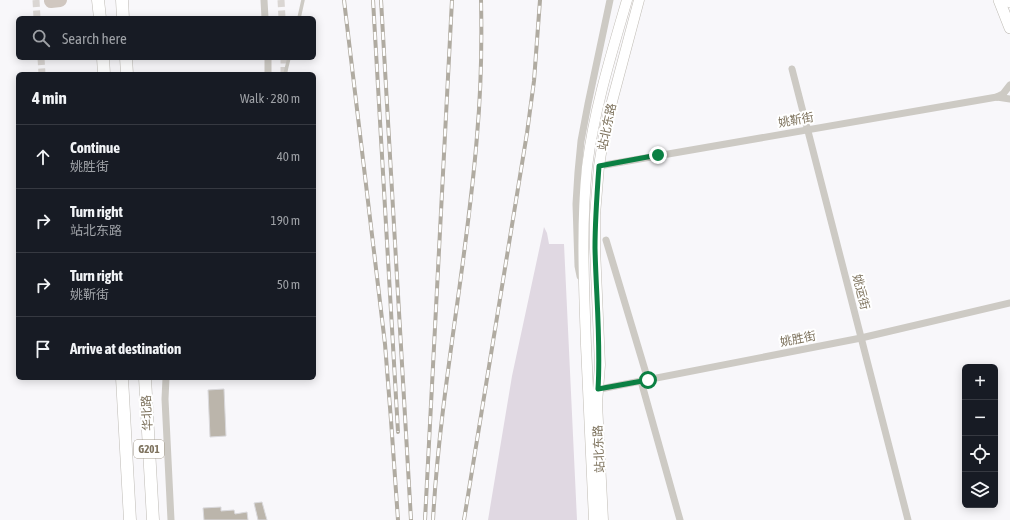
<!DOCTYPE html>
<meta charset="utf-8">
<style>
body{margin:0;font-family:"Asap Condensed","Noto Sans SC",sans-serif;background:#20242c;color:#f1f3f6}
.controls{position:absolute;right:12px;bottom:12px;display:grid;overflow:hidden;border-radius:6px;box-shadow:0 2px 10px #0003}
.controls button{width:36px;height:36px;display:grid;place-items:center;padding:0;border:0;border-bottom:1px solid #363941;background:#171b24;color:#f1f3f6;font:20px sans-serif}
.stop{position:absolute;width:12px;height:12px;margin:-9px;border:3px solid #0b8043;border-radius:50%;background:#fff}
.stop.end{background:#0b8043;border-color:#fff;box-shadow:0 1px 4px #0008}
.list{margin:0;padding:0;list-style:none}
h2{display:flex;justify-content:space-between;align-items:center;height:52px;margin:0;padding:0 16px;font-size:17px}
h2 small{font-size:13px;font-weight:400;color:#9ea1a6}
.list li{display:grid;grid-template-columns:26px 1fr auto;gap:12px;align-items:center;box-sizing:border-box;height:64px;padding:0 16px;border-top:1px solid #363941}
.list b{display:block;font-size:15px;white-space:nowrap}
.list p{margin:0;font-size:13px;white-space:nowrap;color:#9ea1a6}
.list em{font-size:13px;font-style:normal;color:#9ea1a6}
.icon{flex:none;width:22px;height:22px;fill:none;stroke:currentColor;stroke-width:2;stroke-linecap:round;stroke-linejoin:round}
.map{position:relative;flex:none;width:1010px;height:520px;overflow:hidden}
.search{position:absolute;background:#171b24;box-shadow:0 2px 10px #0003;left:16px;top:16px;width:300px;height:44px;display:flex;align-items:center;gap:10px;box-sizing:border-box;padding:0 14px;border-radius:6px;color:#9ea1a6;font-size:15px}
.panel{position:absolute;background:#171b24;box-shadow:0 2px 10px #0003;left:16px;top:72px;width:300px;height:308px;border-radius:6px}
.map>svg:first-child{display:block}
</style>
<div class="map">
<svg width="1010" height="520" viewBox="0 0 1010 520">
<rect width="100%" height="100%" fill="#f8f7fa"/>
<!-- green -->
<polygon fill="#e0d8e2" points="544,227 547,233 549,244 564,244 577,520 488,520 512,376"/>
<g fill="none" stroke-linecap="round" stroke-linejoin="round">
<!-- river -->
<polyline stroke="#d0c7c0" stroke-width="14" points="51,1 60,0"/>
</g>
<!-- building -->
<g fill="#bbb5ab" stroke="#dad9dc">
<polygon points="224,389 226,436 210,437 208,390"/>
<polygon points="262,502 267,520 258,520 254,503"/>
<polygon points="221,507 221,511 234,510 235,514 247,512 248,520 204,520 203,508"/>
</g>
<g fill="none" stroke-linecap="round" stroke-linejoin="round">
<!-- street-tunnel -->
<g stroke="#dad6d3" stroke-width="7" stroke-dasharray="7 3.5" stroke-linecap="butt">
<polyline points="36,0 37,18"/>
<polyline points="281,0 282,18"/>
<polyline points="41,58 42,74"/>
<polyline points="284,74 284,58"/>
</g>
<defs>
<g id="secondary">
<path d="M594,520C591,462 589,403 586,345C584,286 581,226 587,167C594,110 611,55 627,0"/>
<polyline points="603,520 597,403 600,365 595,248 595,215 599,166 605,128 639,0"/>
</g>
<g id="primary">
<polyline points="999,0 1010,28"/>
<polyline points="1009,0 1010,2"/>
</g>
<g id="highway">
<polyline points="98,0 100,18"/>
<polyline points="122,0 123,18"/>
<polyline points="103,58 104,74"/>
<polyline points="126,58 127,74"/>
<polyline points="122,378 130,520"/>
<polyline points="145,378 153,520"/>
</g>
</defs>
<!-- secondary casing -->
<use href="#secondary" stroke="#c0bcb4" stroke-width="11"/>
<!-- primary casing -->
<use href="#primary" stroke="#bfbcb5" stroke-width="12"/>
<!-- highway casing -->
<use href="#highway" stroke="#bebbb5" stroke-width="13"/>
<!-- lane -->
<g stroke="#cdcac4" stroke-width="3.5">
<polyline points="299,18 303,0"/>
<polyline points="285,74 289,58"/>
</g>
<!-- street -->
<g stroke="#cdcac4" stroke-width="7">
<polyline points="264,0 265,18"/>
<polyline points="268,58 268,74"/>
<polyline points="792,69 908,520"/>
<polyline points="997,97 1003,94 1010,85"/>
<polyline points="599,166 997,97 1010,99"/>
<polyline points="606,240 648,380"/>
<polyline points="580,276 578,266 576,204 578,172 581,141 588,104 610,0"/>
<polyline points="166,378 165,399 171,520"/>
<polyline points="641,381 680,520"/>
<polyline points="595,390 861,338 1010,303"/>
</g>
<!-- secondary -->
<use href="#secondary" stroke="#fff" stroke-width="10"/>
<!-- primary -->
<use href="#primary" stroke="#fff" stroke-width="11"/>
<!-- highway -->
<use href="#highway" stroke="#fff" stroke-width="12"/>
<defs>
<g id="rail">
<polyline points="344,0 385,344 391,420 398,520"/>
<polyline points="373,0 398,432"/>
<polyline points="381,0 411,520"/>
<polyline points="425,520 452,0"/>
<path d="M433,520C440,391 467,264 477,136C481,91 482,45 481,0"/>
<polyline points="464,520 527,133 534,81 540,0"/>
</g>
</defs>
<!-- rail casing -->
<use href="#rail" stroke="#b0aba1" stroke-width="4"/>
<!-- rail -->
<use href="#rail" stroke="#fff" stroke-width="2.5" stroke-dasharray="8" stroke-linecap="butt"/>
</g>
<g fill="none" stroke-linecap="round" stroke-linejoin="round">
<!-- route -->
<path stroke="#0b8043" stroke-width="5" d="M648,380L598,389C601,342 596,295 595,248C595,221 597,193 599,166L658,155"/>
</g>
<g text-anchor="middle" stroke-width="4" stroke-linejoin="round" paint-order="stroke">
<!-- shield labels -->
<rect fill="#fff" stroke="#a59d8e" stroke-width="1" x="134" y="440" width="30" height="18" rx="3"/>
<g font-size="11" font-weight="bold" fill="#7e735e">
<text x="149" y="453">G201</text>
</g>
<!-- street labels -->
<g font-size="12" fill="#7e735e" stroke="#fff">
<text transform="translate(796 120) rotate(-10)" y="4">姚靳街</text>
<text transform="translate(607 127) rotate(-78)" y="4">站北东路</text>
<text transform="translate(861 292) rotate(76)" y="4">姚运街</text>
<text transform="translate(798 339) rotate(-11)" y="4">姚胜街</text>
<text transform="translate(147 413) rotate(-93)" y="4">华北路</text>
<text transform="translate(599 449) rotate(-93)" y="4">站北东路</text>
</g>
</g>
</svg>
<div class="controls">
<button>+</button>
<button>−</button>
<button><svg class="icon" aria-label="locate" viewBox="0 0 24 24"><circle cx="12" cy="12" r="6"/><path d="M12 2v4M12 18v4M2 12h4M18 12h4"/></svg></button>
<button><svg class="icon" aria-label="layers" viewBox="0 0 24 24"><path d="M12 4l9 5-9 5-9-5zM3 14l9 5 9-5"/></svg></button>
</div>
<div class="stop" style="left:648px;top:380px"></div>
<div class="stop end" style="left:658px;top:155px"></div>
<div class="search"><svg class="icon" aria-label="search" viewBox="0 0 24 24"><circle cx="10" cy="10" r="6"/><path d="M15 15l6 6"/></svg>Search here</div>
<section class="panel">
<h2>4 min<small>Walk · 280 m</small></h2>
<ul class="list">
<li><svg class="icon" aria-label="ahead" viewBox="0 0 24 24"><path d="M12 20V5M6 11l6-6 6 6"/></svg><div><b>Continue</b><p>姚胜街</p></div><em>40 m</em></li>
<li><svg class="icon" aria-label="right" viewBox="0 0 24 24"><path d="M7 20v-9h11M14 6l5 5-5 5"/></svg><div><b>Turn right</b><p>站北东路</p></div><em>190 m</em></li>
<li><svg class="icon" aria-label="right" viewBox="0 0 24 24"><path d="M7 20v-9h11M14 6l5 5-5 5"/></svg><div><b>Turn right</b><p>姚靳街</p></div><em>50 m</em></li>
<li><svg class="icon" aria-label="arrive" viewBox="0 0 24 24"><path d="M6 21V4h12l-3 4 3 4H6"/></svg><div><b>Arrive at destination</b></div></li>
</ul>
</section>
</div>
